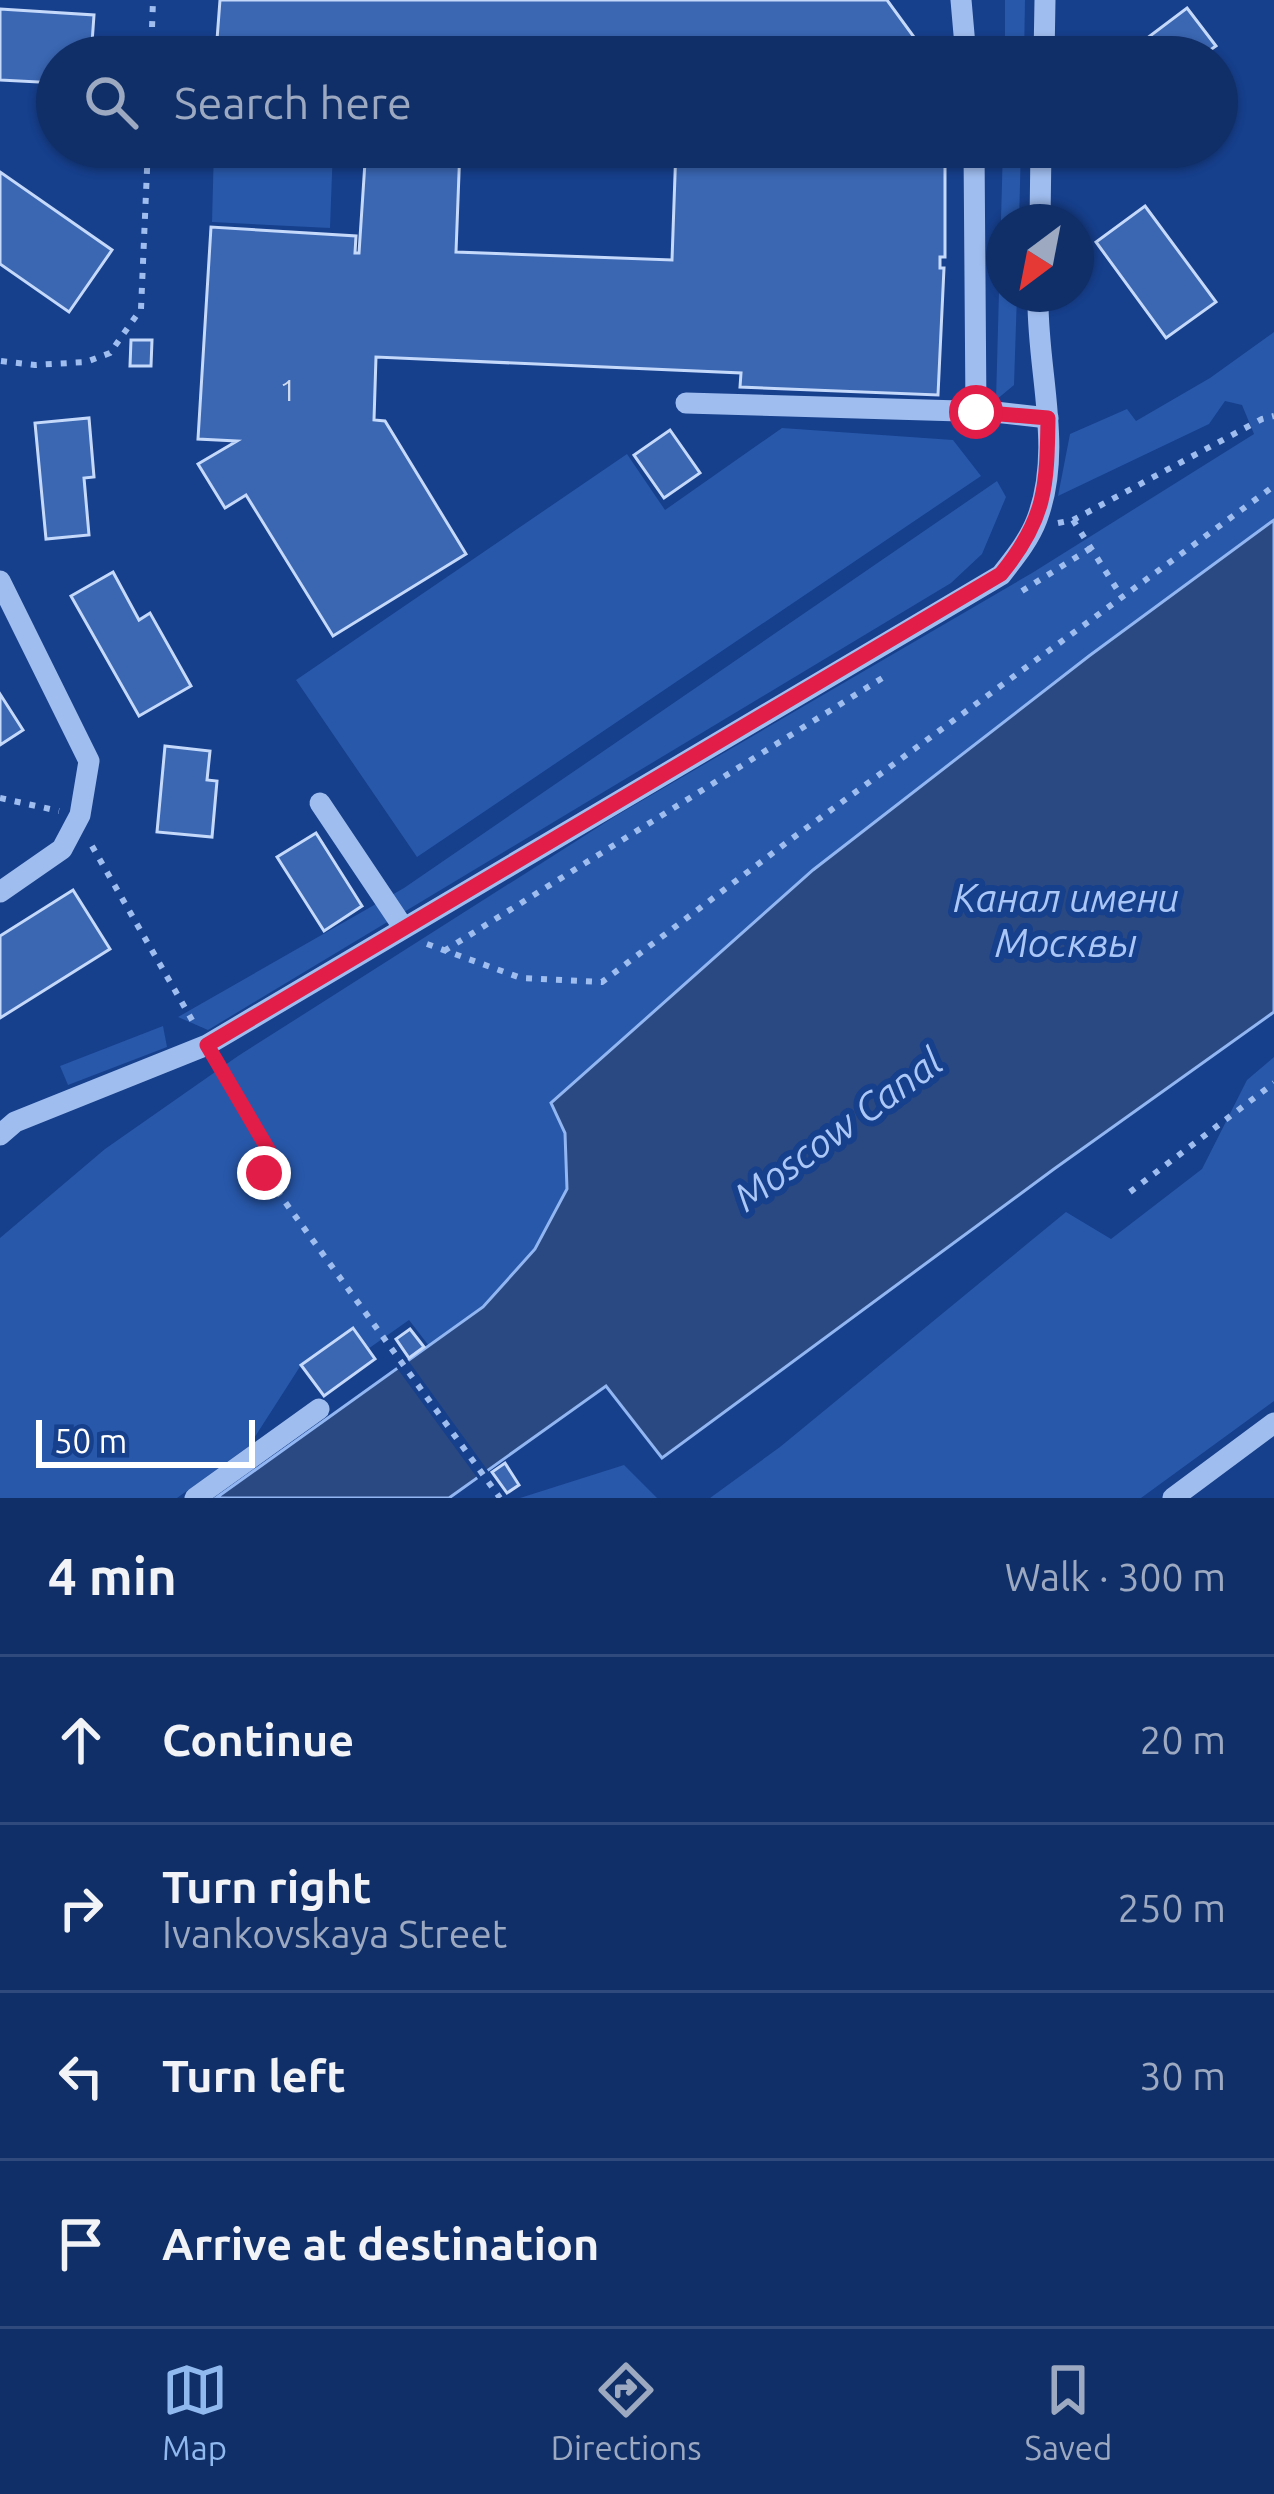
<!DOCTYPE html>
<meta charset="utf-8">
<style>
body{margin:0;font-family:Ubuntu,sans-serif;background:#19376f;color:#f1f3f6}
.compass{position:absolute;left:986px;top:204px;width:108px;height:108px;border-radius:50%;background:#102f69;box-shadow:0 3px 9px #0004;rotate:212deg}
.scale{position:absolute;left:36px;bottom:30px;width:219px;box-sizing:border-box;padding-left:12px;border:6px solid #fff;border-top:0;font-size:33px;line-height:42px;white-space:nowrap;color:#fff;-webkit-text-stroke:9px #163f8c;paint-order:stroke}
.stop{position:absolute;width:36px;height:36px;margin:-27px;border:9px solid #e11d48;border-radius:50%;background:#fff}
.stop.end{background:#e11d48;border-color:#fff;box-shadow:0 3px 12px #0008}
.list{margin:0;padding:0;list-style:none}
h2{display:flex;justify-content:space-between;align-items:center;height:156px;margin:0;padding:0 48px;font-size:51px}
h2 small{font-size:39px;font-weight:400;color:#9ca9c0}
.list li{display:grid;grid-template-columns:78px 1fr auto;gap:36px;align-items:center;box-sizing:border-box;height:168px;padding:0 48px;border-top:3px solid #304a7d}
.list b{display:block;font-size:45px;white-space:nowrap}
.list p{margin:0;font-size:39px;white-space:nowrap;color:#9ca9c0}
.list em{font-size:39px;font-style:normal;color:#9ca9c0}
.icon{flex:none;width:66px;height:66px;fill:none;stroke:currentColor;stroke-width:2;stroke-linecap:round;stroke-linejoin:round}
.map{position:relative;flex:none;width:1274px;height:1498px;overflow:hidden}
.search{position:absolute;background:#102f69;box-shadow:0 3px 9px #0004;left:36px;right:36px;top:36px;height:132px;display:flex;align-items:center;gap:30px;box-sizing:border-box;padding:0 42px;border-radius:66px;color:#9ca9c0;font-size:45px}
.sheet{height:828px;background:#102f69}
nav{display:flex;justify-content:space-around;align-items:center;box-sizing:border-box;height:168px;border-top:3px solid #304a7d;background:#102f69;font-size:33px;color:#9ca9c0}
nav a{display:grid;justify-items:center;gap:6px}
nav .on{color:#90b9f0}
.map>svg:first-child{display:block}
</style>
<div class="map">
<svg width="1274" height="1498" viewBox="0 0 1274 1498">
<rect width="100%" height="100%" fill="#163f8c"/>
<!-- green -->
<g fill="#2858aa">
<polygon points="1005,0 1025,0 1024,57 1005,57"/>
<polygon points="214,147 333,147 330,228 212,222"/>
<polygon points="1003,147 1021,147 1019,222 1004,222 1004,294 1017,294 1014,385 996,400"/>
<polygon points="1274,332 1274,520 1089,656 813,869 552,1103 565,1133 567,1189 535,1248 483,1307 429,1346 409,1320 368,1349 352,1328 301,1365 249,1446 177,1498 0,1498 0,1238 105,1149 238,1056 614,817 1032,573 1254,434 1242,405 1225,401 1209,424 1058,496 1070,434 1127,409 1136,421 1210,378"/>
<polygon points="782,428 953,440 981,476 417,857 296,680 627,454 665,510"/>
<polygon points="997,481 1006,497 982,554 951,583 208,1030 178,1017 404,888"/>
<polygon points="163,1026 167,1047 68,1085 60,1066"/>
<polygon points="1274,1057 1274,1401 1141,1498 710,1498 780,1447 1066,1212 1111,1239 1202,1169 1247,1080"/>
<polygon points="624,1465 657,1498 520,1498"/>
</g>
<!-- water -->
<polygon fill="#2a4982" stroke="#91b6f2" stroke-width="3" points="1274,520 1274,1012 1054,1169 662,1458 606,1386 449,1498 216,1498 483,1307 535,1249 567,1189 565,1133 551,1103 813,870 1089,656"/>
<!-- pier -->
<polygon fill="#163f8c" points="405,1356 491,1475 481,1483 394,1364"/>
<!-- building -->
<g fill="#3a66b2" stroke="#c5d9fb" stroke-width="3">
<polygon points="220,0 887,0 922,48 926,57 371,57 372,53 360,52 359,57 276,57 216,53"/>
<polygon points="1187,8 1216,46 1200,57 1122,57"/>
<polygon points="0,9 94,15 91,57 57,57 57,83 0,80"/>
<polygon points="366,147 460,147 456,252 672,260 676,147 945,147 945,257 940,257 940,268 944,268 938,395 740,387 741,373 376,357 374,420 385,421 466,554 333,636 246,495 225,508 198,464 237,441 198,439 211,227 356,236 355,253 359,253"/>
<polygon points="0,172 112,250 69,312 0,264"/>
<polygon points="1145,206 1216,302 1166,338 1096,242"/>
<polygon points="131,340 152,340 151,366 130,366"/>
<polygon points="89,418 94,477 84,478 89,535 46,539 35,423"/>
<polygon points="670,430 700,473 664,498 634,455"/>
<polygon points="113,572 139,620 150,613 191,686 139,716 71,596"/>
<polygon points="0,694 23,730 0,745"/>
<polygon points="165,746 210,751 207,780 217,781 212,837 157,832"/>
<polygon points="316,833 362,906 324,931 277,857"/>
<polygon points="73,890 110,949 0,1018 0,936"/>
<polygon points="353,1328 375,1359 324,1396 301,1365"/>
<polygon points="410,1329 424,1347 409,1358 396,1339"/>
<polygon points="505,1463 519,1485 507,1493 492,1472"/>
</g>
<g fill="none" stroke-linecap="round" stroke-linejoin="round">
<!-- path -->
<g stroke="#9fbdef" stroke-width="6" stroke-dasharray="6 9" stroke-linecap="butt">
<polyline points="151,57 153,0"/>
<polyline points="1,361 35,365 86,362 110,353 141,309 148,147"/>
<polyline points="1073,520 1122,597"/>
<polyline points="1058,523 1073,520 1262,419 1274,416"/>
<polyline points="1022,591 1091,548"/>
<polyline points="0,798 59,811"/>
<polyline points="92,846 196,1027"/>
<polyline points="427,944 521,978 602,982 790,840 1274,486"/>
<polyline points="444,951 884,677"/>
<polyline points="218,1064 271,1156 261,1165 264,1173 500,1498"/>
<polyline points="1130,1192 1274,1083"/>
</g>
<!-- minor -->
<g stroke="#9fbdef" stroke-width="21">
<polyline points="961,0 966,57"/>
<polyline points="1044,57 1045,0"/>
<polyline points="974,147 976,412"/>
<polyline points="1040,222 1041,147"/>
<polyline points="686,403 995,412 1048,418"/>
<polyline points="0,581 89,761 80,815 62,849 0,892"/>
<polyline points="320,803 403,927"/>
<path d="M0,1135L15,1122L207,1045L1001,575C1015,557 1029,540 1037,519C1064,447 1036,368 1038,294"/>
<polyline points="195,1498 319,1409"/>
<polyline points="1173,1498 1274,1423"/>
</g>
</g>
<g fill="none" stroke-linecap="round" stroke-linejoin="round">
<!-- route -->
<path stroke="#e11d48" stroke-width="15" d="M264,1173L261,1165L272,1156L207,1045L1001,574C1046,519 1047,487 1048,418L976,412"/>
</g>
<g text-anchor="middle" stroke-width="12" stroke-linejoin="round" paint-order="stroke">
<!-- number labels -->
<g font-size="30" fill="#ced9ec">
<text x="288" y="401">1</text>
</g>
<!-- water labels -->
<g font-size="39" font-style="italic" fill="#abc7f7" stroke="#163f8c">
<text x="1066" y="912">Канал имени<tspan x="1066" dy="45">Москвы</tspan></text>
<text transform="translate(838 1129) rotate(-36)" y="14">Moscow Canal</text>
</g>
</g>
</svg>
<svg class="compass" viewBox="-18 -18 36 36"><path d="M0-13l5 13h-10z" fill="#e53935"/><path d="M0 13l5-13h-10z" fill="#9ca9c0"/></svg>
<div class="scale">50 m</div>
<div class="stop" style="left:976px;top:412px"></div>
<div class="stop end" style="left:264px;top:1173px"></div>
<div class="search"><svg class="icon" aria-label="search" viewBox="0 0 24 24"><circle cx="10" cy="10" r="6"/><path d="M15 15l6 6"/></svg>Search here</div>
</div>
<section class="sheet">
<h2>4 min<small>Walk · 300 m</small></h2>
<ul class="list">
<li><svg class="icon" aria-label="ahead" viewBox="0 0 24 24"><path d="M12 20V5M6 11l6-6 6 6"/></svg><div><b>Continue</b></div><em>20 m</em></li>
<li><svg class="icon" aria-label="right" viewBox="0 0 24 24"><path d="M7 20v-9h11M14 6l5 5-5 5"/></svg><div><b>Turn right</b><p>Ivankovskaya Street</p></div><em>250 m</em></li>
<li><svg class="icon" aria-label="left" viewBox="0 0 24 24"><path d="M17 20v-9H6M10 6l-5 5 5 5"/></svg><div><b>Turn left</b></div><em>30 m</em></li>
<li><svg class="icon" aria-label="arrive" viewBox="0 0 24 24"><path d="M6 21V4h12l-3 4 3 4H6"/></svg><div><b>Arrive at destination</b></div></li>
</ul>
</section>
<nav>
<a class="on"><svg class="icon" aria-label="map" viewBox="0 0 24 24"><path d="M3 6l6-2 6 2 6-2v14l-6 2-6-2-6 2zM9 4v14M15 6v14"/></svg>Map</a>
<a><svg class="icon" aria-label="directions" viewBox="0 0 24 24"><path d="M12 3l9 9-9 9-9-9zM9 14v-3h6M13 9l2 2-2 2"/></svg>Directions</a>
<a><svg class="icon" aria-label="saved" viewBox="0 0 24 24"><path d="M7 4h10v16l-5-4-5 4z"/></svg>Saved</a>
</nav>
